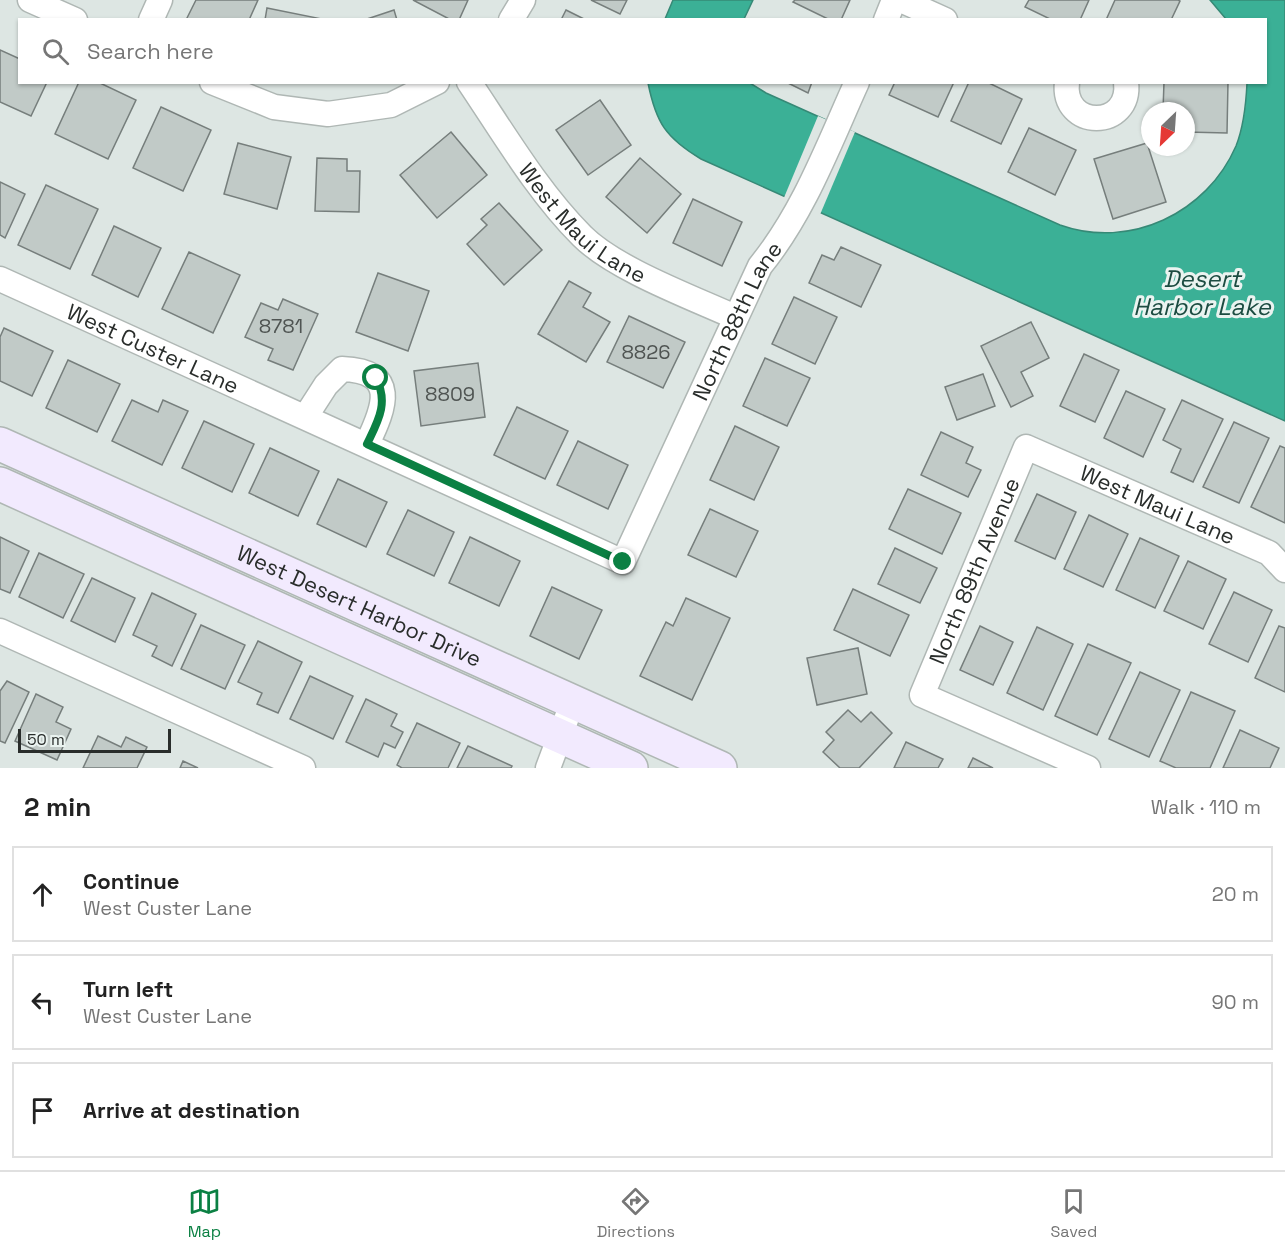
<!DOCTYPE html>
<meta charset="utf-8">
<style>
body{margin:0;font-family:"Space Grotesk",sans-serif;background:#f2f2f2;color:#222}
.compass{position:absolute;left:1141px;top:102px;width:54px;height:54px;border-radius:50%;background:#fff;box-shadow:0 2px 4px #0004;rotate:205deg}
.scale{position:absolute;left:18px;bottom:15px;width:153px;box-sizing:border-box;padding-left:6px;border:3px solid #292d2b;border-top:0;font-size:16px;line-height:21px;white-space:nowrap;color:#292d2b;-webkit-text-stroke:4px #eaf3f0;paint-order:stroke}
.stop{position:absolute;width:18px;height:18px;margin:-14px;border:4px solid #0b8043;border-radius:50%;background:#fff}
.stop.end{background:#0b8043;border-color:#fff;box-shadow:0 2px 6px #0008}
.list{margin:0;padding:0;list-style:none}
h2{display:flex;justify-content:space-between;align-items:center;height:78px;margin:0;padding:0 24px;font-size:26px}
h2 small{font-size:20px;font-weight:400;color:#767676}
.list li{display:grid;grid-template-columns:39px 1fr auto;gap:18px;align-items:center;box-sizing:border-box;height:96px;margin:0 12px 12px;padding:0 12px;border:2px solid #e0e0e0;border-radius:0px}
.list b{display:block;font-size:22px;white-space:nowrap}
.list p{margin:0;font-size:20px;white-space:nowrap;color:#767676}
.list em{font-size:20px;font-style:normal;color:#767676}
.icon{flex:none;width:33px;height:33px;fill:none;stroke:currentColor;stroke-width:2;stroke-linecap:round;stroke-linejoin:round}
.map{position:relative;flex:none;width:1285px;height:768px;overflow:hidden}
.search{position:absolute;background:#fff;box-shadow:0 2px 4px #0004;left:18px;right:18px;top:18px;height:66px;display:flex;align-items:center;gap:15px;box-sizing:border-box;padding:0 21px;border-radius:0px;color:#767676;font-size:22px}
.sheet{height:402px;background:#fff}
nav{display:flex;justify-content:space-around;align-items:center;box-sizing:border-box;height:84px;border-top:2px solid #e0e0e0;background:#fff;font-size:16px;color:#767676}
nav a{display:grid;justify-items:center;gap:3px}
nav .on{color:#0b8043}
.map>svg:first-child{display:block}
</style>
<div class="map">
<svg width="1285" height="768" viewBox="0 0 1285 768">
<rect width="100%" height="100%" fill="#dde6e3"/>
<!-- water -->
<g fill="#3bb096" stroke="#368976" stroke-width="1.5">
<polygon points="673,0 753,0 744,19 665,19"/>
<path d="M1210,0H1285V421L701,159C666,138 656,123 648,83H750L766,93L1060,225C1130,250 1207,213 1236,146C1244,126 1246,104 1247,83L1266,82V20L1226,19Z"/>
</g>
<!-- pier -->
<polygon fill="#dde6e3" points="818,116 855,132 819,217 783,200"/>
<!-- building -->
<g fill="#c1cac7" stroke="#767e7c" stroke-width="1.5">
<polygon points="196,0 258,0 249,20 186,20"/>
<polygon points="413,0 468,0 459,20 451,20"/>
<polygon points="591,0 627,0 620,14"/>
<polygon points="795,0 850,0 841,20 830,20 793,2"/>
<polygon points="1029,0 1089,0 1080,20 1052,20 1025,7"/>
<polygon points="1115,0 1178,0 1180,1 1171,20 1106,20"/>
<polygon points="267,8 322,19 322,20 265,20"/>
<polygon points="394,10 397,20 364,20"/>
<polygon points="566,10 586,20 561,20"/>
<polygon points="0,50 20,59 20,82 47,82 31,116 0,102"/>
<polygon points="79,82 98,82 136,100 108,159 55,134"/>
<polygon points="786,82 812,82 808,93"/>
<polygon points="895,82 954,82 938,117 889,95"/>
<polygon points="969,82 987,82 1022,99 1001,144 951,121"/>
<polygon points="1164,82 1228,82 1227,133 1186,132 1186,111 1163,111"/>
<polygon points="600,100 631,145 588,175 556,130"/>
<polygon points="161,107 211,130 183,191 133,168"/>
<polygon points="1029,128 1076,150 1055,195 1008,172"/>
<polygon points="451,132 487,175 437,218 400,175"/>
<polygon points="238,143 291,157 277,209 224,194"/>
<polygon points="1147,143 1166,202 1113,219 1094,159"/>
<polygon points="317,158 347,159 347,171 360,171 359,212 315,211"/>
<polygon points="640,158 681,194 647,233 606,197"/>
<polygon points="0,182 25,194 5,238 0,235"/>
<polygon points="46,185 98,209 70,269 18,245"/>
<polygon points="693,199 742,222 722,266 673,243"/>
<polygon points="499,203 542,250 504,285 467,244 487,225 481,219"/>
<polygon points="114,226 161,248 138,297 92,275"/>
<polygon points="841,247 881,265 861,307 809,283 822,255 834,260"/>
<polygon points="189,252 240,275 213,333 162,309"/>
<polygon points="378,273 429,291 408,351 356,332"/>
<polygon points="569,281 591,293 583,307 610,322 586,362 538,334"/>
<polygon points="794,297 837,317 815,364 772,344"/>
<polygon points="283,299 318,314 293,370 268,360 273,349 245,337 261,303 278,310"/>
<polygon points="629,316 685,342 663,388 607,362"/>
<polygon points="1031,322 1049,358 1021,372 1033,396 1011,407 981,346"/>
<polygon points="4,328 53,351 32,396 0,381 0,337"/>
<polygon points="1084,354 1119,370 1095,422 1060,406"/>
<polygon points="765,358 810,378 787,426 743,406"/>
<polygon points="68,360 120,384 97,432 46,408"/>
<polygon points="478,363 485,417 421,426 414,371"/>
<polygon points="983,374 995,406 957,420 945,387"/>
<polygon points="1126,391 1165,409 1143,457 1104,438"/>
<polygon points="132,400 158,412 163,400 188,411 162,465 112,441"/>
<polygon points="1182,400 1223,419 1193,482 1171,472 1181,449 1163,440"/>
<polygon points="517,407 568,431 545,479 494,455"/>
<polygon points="204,421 254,444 232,492 182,468"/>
<polygon points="1234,422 1269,438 1239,503 1203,487"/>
<polygon points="735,426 779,447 754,500 710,480"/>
<polygon points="941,432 973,447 966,463 981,470 968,497 921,475"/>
<polygon points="578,441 628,465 608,509 557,485"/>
<polygon points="1280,446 1285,448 1285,523 1251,507"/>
<polygon points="270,448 319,471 298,516 249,493"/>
<polygon points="338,479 387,502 366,547 317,524"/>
<polygon points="908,489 961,513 942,554 889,529"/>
<polygon points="1037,494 1076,512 1055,559 1015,541"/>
<polygon points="710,509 758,531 736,577 688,555"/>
<polygon points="408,510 454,532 434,576 387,554"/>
<polygon points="1089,515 1128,534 1103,587 1064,569"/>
<polygon points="0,537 29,551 10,593 0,589"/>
<polygon points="470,537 520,561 499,606 449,583"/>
<polygon points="1140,538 1179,556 1155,608 1116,590"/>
<polygon points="895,548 937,568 920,603 878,584"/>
<polygon points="39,553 84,574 63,618 19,597"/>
<polygon points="1188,561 1226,579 1203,629 1164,611"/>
<polygon points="92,578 135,598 115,642 71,621"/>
<polygon points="552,587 602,610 579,659 530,636"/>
<polygon points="853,589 909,615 890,656 834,630"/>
<polygon points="1234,592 1272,610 1248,662 1209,644"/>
<polygon points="152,593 196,614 172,666 152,656 157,646 133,635"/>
<polygon points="686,598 730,618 692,700 640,676 666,622 673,626"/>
<polygon points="201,625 245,645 225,689 181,669"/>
<polygon points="980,626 1013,642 993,685 960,670"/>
<polygon points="1279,626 1285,628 1285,692 1255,678"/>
<polygon points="1037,627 1073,644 1043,710 1007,693"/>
<polygon points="258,641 302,662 278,713 257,704 262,693 238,682"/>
<polygon points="1088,644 1131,663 1097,735 1055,716"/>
<polygon points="858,648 867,694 817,705 807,658"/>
<polygon points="1140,672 1180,690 1149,757 1109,739"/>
<polygon points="310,676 353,696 333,739 290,719"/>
<polygon points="7,681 29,692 5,743 0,741 0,691"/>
<polygon points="1191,692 1235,711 1210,768 1176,768 1160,761"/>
<polygon points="36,694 63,707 56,722 71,729 57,760 15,741"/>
<polygon points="366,699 397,714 391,726 403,732 395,748 384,743 378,757 346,742"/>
<polygon points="848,710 861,722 871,712 892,733 859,768 840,768 823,752 834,740 826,732"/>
<polygon points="417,723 460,743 448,768 402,768 397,765"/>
<polygon points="1240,730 1279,748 1270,768 1223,768"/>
<polygon points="98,736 121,747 126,737 147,747 137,768 83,768"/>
<polygon points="906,742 943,759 938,768 894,768"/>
<polygon points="468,746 512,766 511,768 457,768"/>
<polygon points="973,758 993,768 968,768"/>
<polygon points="183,761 198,768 180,768"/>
</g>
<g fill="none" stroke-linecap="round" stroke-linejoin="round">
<defs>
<g id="street">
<polyline points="30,0 75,20"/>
<polyline points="901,0 945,20"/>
<polyline points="151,20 160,0"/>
<polyline points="511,20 523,0"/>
<polyline points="886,20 894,0"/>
<polyline points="212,82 274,107 328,114 391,105 437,82"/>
<path id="s1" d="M469,82C504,134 538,192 582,236C615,269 691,297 735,317"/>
<path d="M1067,82C1061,130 1132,130 1126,82"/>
<path id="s2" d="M0,279L623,562L760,266C804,212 828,146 857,82"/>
<path d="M306,416L326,385L342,369C399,371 385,407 367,444"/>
<polyline points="0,631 303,768"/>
<polyline points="548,768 573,701"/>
<path id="s3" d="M1088,768L922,695L1026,447L1269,553L1285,570"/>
</g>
<g id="secondary">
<path id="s4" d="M0,444L720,768"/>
<polyline points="0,484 631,768"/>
</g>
</defs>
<!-- street casing -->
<use href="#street" stroke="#afb7b4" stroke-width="27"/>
<!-- secondary casing -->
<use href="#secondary" stroke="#afb7b4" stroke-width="36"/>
<!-- street -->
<use href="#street" stroke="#fff" stroke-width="24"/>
<!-- secondary -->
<use href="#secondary" stroke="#f2eafe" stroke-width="33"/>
</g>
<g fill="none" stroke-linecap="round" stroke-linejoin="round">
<!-- route -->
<path stroke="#0b8043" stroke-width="8" d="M376,378C389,403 378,421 367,444L623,562"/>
</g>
<g text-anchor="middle" stroke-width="6" stroke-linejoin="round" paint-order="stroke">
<!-- number labels -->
<g font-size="20" fill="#4f5452">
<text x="281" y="333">8781</text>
<text x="646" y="359">8826</text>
<text x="450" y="401">8809</text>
</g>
<!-- street labels -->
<g font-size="22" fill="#292d2b" stroke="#eaf3f0">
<text dy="8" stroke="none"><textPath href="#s1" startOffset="183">West Maui Lane</textPath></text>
<text dy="8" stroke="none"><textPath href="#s2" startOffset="951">North 88th Lane</textPath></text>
<text dy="8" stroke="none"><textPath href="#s2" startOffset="168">West Custer Lane</textPath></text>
<text dy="8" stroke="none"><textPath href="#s3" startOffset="594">West Maui Lane</textPath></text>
<text dy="8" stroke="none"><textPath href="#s3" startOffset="316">North 89th Avenue</textPath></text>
<text dy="8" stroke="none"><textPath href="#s4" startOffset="394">West Desert Harbor Drive</textPath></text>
</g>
<!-- water labels -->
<g font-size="24" font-style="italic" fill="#1c4c41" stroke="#eaf3f0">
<text x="1202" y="287">Desert<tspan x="1202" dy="28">Harbor Lake</tspan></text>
</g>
</g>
</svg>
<svg class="compass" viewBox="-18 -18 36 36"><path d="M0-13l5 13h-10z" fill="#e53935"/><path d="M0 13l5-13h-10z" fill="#767676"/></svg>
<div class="scale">50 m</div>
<div class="stop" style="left:376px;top:378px"></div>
<div class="stop end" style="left:623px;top:562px"></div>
<div class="search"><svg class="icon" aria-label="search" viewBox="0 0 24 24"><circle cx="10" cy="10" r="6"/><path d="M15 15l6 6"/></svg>Search here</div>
</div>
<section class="sheet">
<h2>2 min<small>Walk · 110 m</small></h2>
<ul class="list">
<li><svg class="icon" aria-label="ahead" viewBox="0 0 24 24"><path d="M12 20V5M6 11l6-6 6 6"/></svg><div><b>Continue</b><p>West Custer Lane</p></div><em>20 m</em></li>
<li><svg class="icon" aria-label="left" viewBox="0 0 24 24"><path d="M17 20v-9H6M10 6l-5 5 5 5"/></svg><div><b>Turn left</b><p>West Custer Lane</p></div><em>90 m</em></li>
<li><svg class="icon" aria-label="arrive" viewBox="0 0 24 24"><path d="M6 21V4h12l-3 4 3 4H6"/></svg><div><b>Arrive at destination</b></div></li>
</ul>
</section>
<nav>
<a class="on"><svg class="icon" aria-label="map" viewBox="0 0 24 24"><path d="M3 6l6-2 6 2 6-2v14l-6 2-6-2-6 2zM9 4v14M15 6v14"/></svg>Map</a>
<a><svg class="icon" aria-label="directions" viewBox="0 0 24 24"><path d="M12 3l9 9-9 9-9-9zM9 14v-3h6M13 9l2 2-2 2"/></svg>Directions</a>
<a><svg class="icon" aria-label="saved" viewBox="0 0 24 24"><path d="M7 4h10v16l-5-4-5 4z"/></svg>Saved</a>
</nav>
